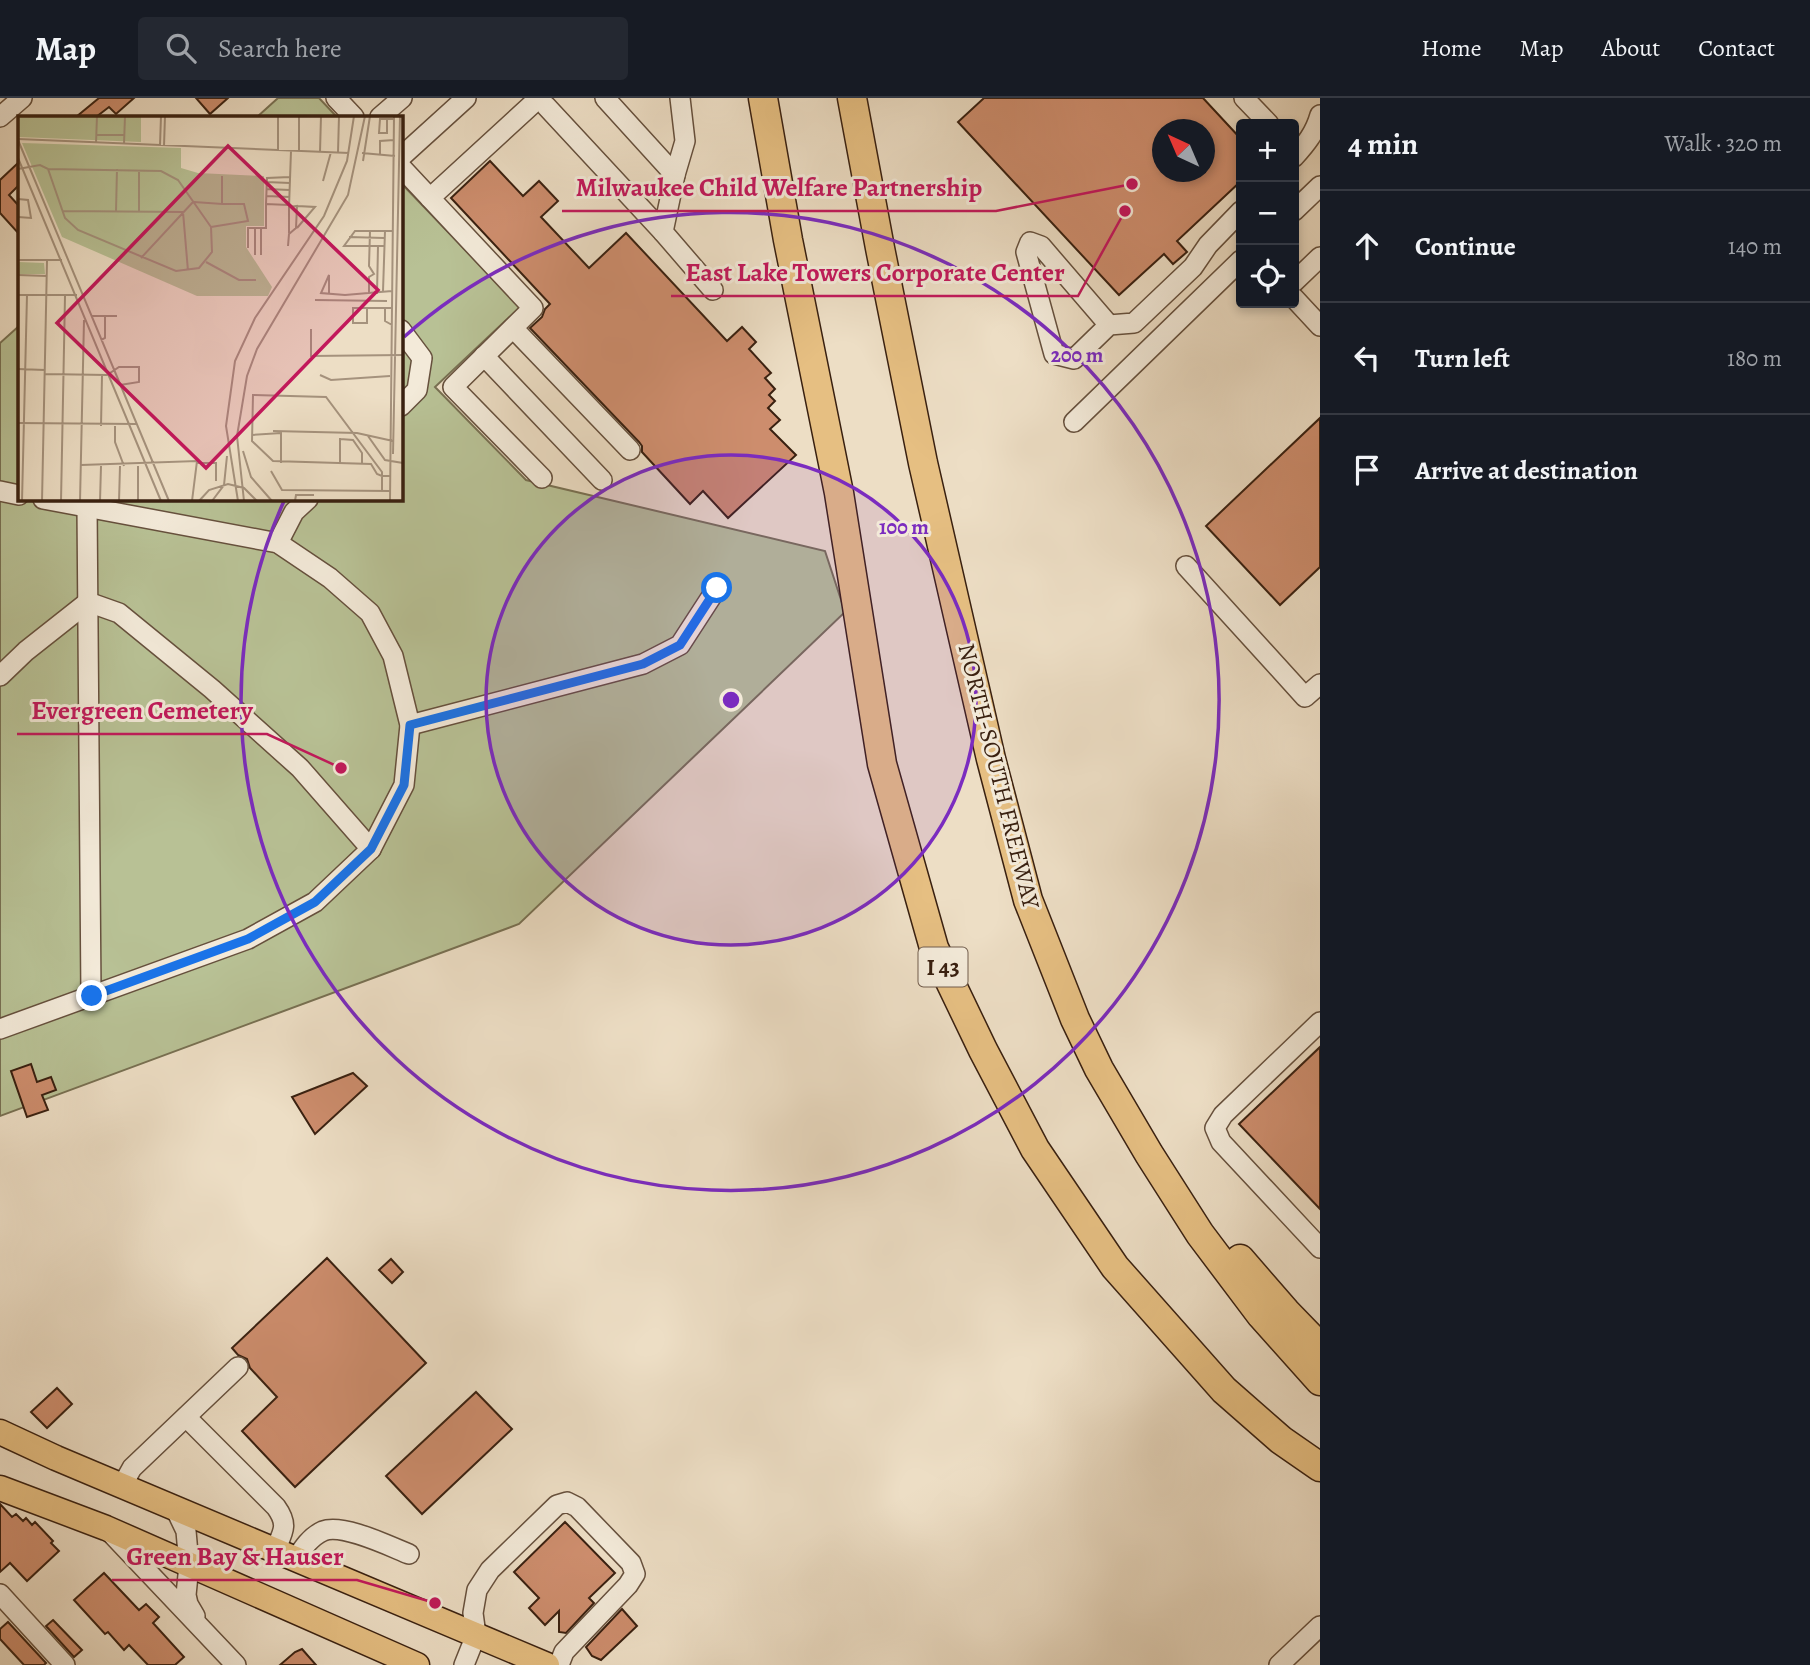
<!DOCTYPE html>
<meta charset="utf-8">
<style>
body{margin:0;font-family:Alegreya,serif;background:#242831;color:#f1f3f6}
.controls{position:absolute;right:21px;top:21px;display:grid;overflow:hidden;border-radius:7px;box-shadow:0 4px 10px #0003}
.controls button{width:63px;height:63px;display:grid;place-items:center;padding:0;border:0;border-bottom:2px solid #363941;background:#171b24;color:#f1f3f6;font:35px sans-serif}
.compass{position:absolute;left:1152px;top:21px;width:63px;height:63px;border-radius:50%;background:#171b24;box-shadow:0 4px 10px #0003;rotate:316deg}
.stop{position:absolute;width:21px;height:21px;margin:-16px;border:5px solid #1a73e8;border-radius:50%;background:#fff}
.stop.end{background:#1a73e8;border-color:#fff;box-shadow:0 2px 7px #0008}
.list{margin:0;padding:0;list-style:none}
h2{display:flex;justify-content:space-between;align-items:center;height:91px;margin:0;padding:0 28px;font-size:30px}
h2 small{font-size:23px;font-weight:400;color:#9ea1a6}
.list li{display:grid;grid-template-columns:46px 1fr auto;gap:21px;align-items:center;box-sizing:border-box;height:112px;padding:0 28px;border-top:2px solid #363941}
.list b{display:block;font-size:26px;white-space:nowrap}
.list em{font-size:23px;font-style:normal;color:#9ea1a6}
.icon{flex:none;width:38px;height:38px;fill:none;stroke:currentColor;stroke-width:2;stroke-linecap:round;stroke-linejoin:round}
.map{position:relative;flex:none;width:1320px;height:1567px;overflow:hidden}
header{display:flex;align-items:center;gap:42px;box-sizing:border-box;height:98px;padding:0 35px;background:#171b24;border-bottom:2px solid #363941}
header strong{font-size:33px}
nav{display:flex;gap:38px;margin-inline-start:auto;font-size:24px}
.search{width:490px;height:63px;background:#242831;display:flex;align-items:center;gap:18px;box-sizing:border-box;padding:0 24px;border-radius:7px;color:#9ea1a6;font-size:26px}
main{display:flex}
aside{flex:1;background:#171b24}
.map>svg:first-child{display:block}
</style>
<header>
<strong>Map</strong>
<div class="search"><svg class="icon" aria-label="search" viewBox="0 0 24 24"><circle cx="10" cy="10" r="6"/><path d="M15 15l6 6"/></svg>Search here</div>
<nav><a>Home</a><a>Map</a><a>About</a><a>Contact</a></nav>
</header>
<main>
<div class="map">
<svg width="1320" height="1567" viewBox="0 0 1320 1567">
<rect width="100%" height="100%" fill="#eddec5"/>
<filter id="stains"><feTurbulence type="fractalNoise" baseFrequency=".00286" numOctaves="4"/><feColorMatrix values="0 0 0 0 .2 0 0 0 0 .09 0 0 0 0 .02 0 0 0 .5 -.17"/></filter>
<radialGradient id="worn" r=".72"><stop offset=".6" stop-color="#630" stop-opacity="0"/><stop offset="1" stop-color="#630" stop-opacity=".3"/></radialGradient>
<!-- green -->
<g fill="#b8c195" stroke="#787052" stroke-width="2">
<polygon points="278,0 319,0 337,19 257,19"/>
<polygon points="401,85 520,209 435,289 526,382 825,453 845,514 519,826 0,1018 0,245 19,228 19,401 401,401"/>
</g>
<!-- building -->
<g fill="#cd8d6d" stroke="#392010" stroke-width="2" fill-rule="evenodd">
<polygon points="99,0 134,0 116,16 109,9 96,19 76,19"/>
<polygon points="196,0 228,0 210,16"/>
<path d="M984,0H1203L1241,41V83L1177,143L1187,154L1173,166L1164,156L1119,197L958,24ZM1163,32H1205V74H1163Z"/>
<polygon points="490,63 523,98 539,83 558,103 541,119 589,170 626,135 727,243 742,229 756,244 749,251 771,275 765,280 775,291 769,297 775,303 768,310 780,322 770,331 796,357 728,420 703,393 690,406 642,354 642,348 639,344 530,230 542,219 545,211 550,206 451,100"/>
<polygon points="19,64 19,87 9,97 19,108 19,136 0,115 0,82"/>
<polygon points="1320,320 1320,469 1280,507 1206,428"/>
<polygon points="1320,949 1320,1111 1239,1026"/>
<polygon points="31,966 37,984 51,979 56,992 42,997 48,1012 27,1019 11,973"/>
<polygon points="353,975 367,988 315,1036 292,999"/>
<polygon points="327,1160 426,1265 295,1389 242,1333 277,1299 250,1270 247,1261 238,1257 232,1250"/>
<polygon points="391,1161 403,1174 392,1185 379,1172"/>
<polygon points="57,1290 72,1306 47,1330 31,1314"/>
<polygon points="476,1294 512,1331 422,1416 386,1378"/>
<polygon points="0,1406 12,1419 16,1416 23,1423 26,1420 32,1427 35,1424 53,1443 51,1445 59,1453 27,1483 10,1465 0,1474"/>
<polygon points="565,1424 615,1475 589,1500 594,1505 566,1535 559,1534 559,1513 545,1527 529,1510 539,1500 514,1474"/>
<polygon points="104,1475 139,1512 146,1506 159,1519 153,1525 184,1559 175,1567 148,1567 129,1547 124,1552 108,1534 105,1536 74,1502"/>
<polygon points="622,1511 637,1528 601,1562 592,1558 586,1549"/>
<polygon points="53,1522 82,1552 74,1559 46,1528"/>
<polygon points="8,1524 46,1565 44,1567 24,1567 0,1541 0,1531"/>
<polygon points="302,1551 316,1567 280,1567 295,1554"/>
</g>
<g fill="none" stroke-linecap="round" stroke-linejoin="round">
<defs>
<g id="minor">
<polyline points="336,0 354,19"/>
<polyline points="539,0 430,100 533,210 453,289 542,380"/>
<polyline points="605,0 675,77 663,134 713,192"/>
<polyline points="1244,0 1269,26"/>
<polyline points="546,8 663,134"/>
<polyline points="0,19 22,0"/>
<polyline points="380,19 402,0"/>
<polyline points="401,59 466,0"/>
<path d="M1294,59C1306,46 1315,35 1320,17"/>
<polyline points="401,69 430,100"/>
<polyline points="675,77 685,43 680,0"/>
<polyline points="1294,113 1320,88"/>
<polyline points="1294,184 1320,159"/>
<polyline points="1294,200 1320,228"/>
<polyline points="1109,227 1041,148 1030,144 1026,154 1054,256 1074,261 1109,227 1134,225 1193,169 1208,147 1241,113"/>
<polyline points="513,230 630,352"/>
<polyline points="401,232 422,260 417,292 401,308"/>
<polyline points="484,258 602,382"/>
<polyline points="1074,324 1241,162"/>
<polyline points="0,393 19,397"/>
<polyline points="87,408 91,898"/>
<polyline points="278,445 294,414 308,401"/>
<polyline points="1186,468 1305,599 1320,586"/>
<polyline points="0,578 26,553 88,504 119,515 212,591 300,670 371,751"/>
<polyline points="410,627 643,566 680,547 717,490"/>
<polyline points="1320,924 1223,1017 1215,1030 1221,1044 1320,1150"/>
<polyline points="0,931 248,841 315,804 371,751 404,687 410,627 393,558 370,515 330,480 278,445 43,401"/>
<path d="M186,1319L276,1409C289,1427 283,1434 275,1452"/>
<polyline points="122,1388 132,1370 238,1269"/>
<polyline points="175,1410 186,1433 189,1467 186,1497 188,1506 195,1518"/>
<polyline points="109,1433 236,1567"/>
<path d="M296,1461C303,1450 310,1439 323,1433C342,1425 389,1448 409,1456"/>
<polyline points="0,1496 65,1567"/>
<polyline points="464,1567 476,1537 473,1515 477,1492 490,1472 557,1407 567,1404 577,1409 631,1465 635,1476 628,1487 564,1554 559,1567"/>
<polyline points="1279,1567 1320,1528"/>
</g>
<g id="major">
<polyline points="0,1334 56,1360 547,1567"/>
<polyline points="0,1390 106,1430 417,1567"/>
</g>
<g id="highway">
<polyline points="763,0 788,142 839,395 882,666 934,850 983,952 1035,1051 1115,1169 1224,1292 1281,1342 1320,1369"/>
<polyline points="852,0 880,150 923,365 991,661 1028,802 1075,921 1099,971 1149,1056 1200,1136 1261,1217 1320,1283"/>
<polyline points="1240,1161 1286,1214 1320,1249"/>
</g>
</defs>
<!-- minor casing -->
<use href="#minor" stroke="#66503d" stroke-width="22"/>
<!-- major casing -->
<use href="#major" stroke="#392010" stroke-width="27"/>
<!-- highway casing -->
<use href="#highway" stroke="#392010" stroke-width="31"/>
<!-- minor -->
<use href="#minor" stroke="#f3ead9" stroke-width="19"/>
<!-- major -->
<use href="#major" stroke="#e6bf82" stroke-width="24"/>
<!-- highway -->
<use href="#highway" stroke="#e6bf82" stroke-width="28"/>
</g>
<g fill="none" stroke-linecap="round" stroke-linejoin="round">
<!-- route -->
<polyline stroke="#1a73e8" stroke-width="9" points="92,898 248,841 315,804 371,751 404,687 410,627 643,566 680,547 717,490"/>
</g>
<!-- distance rings -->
<circle cx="731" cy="602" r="245" fill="#7b2cbf" fill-opacity=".12"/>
<g fill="none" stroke="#7b2cbf" stroke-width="3.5">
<circle cx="731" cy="602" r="245"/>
<path d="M404 239A489 489 0 1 1 284 403"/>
</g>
<g text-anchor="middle" stroke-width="6" stroke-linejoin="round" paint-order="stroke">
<!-- shield labels -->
<rect fill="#f3ead9" stroke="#715d4c" stroke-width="2" x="918.5" y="849.5" width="49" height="39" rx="5"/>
<g font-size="23" font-weight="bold" fill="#392010">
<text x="943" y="877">I 43</text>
</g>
<!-- street labels -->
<g font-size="24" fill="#392010" stroke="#f3ead9">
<text transform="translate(999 678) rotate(76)" y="8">NORTH-SOUTH FREEWAY</text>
</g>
</g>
<!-- overview -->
<g transform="translate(18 18)">
<rect width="385" height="385" fill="#eddec5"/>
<path d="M0,0H123V26L1,21ZM4,27L163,32V52L180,57L246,60V110H228V131L254,171L250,180H179L44,121ZM0,146L26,147L27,158H0Z" fill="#b8c195"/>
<path fill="none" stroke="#a5927d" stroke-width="2" d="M369,3V17H361L362,3H376M79,19H106M0,23L331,37M0,24L151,385M78,27L79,0M106,28L107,0M142,29L143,0M146,30L147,0M260,34V0M281,35V0M302,36L303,0M320,36L321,0M344,37L377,40M362,38V25L376,24M0,42L143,385M345,45L352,0M0,53L22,49L30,53L143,55L160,64L193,111L194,136L181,152L158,155L60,114L47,102L30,53M305,65L313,36M248,66L272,67M248,73L272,74M248,80L272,81M0,83L10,84L13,102L0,101M176,86L204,88V60M248,88L249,62L272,61M279,90L297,91L279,112M45,95L165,96L170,155M98,95L99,53M121,95V54M193,111L230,105L226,88H204M271,117V91M331,121L366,122M270,130L271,118L278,112L279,90L271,91L273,35M366,130H326L337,115H375M230,132V112H248V88L271,89M237,139V112M243,139V112M123,142L175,86M0,144H44M188,146L221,164H238M0,159L29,160M365,175L367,115M311,177V159L303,177L327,179L374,175M351,178V161L356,158L351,150L352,115M359,178L360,130M0,179H59M297,184L369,185M349,192V207H335V192H374M367,192V205L374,209M73,200H99M293,213V240L385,239M83,224L87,222V199M0,253L27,254M26,258L89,259L101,251H121V266L102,269M302,259L313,264L372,260M0,307L118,308M83,310L84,259M97,310V326L106,350M255,315L339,317L375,325M234,319L263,317V347M350,320L367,344L385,347M322,322V347M322,323L335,324L344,337V348M225,335L233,361L254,385M375,338L382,0M179,347H198V365M63,349L179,345L174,385M253,355L264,374L372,375M364,374V356L308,281L235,279L234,325L255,345L353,348L359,358L364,360H372M4,385L9,179M24,385L29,145M43,385L47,180M62,385L66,204M82,385L83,350M101,385L102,350M120,385V350M181,385L191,374L210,368L226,372L239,385M194,385L206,369L209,340M220,385L208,310L217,245L237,202L306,100L329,45L336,0M226,385L219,320L229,260L239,233L330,79L347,0M277,385L278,379H296M372,385L376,0"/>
<path fill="#c2185b" fill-opacity="0.15" stroke="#c2185b" stroke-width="3.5" d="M210,30L360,174L188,352L39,207Z"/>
<rect width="385" height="385" fill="none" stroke="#392010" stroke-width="3.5"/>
</g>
<circle cx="731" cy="602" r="10" fill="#7b2cbf" stroke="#f3ead9" stroke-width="3.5"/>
<g font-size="21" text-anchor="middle" font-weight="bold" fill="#7b2cbf" stroke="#f3ead9" stroke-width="6" stroke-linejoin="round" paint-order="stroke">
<text x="1077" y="264">200 m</text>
<text x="904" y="436">100 m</text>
</g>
<!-- callouts -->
<path fill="none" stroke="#c2185b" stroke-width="2.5" d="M1132 86L996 113H562M1125 113L1078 198H671M341 670L267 636H17M435 1505L357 1482H112"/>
<g fill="#c2185b" stroke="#f3ead9" stroke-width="2.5">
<circle cx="1132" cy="86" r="7"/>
<circle cx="1125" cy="113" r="7"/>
<circle cx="341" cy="670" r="7"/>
<circle cx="435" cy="1505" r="7"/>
</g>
<g font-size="26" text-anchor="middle" font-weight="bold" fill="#c2185b" stroke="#f3ead9" stroke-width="6" stroke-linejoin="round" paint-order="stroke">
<text x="779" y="98">Milwaukee Child Welfare Partnership</text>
<text x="875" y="183">East Lake Towers Corporate Center</text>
<text x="142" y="621">Evergreen Cemetery</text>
<text x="235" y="1467">Green Bay &amp; Hauser</text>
</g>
<rect width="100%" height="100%" filter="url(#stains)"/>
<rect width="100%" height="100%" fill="url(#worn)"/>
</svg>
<div class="controls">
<button>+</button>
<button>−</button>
<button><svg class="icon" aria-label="locate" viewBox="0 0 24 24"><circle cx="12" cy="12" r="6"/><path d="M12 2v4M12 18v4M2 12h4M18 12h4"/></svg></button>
</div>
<svg class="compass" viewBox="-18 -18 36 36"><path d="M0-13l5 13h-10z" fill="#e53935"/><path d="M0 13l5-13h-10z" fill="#9ea1a6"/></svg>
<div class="stop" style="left:717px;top:490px"></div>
<div class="stop end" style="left:92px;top:898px"></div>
</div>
<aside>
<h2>4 min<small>Walk · 320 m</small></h2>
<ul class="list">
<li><svg class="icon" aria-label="ahead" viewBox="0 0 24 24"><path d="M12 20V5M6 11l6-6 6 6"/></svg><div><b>Continue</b></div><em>140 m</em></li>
<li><svg class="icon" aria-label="left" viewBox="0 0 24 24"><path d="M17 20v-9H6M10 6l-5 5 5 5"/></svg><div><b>Turn left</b></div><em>180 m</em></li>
<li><svg class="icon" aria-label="arrive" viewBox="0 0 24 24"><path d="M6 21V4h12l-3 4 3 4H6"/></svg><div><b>Arrive at destination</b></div></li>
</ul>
</aside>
</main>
